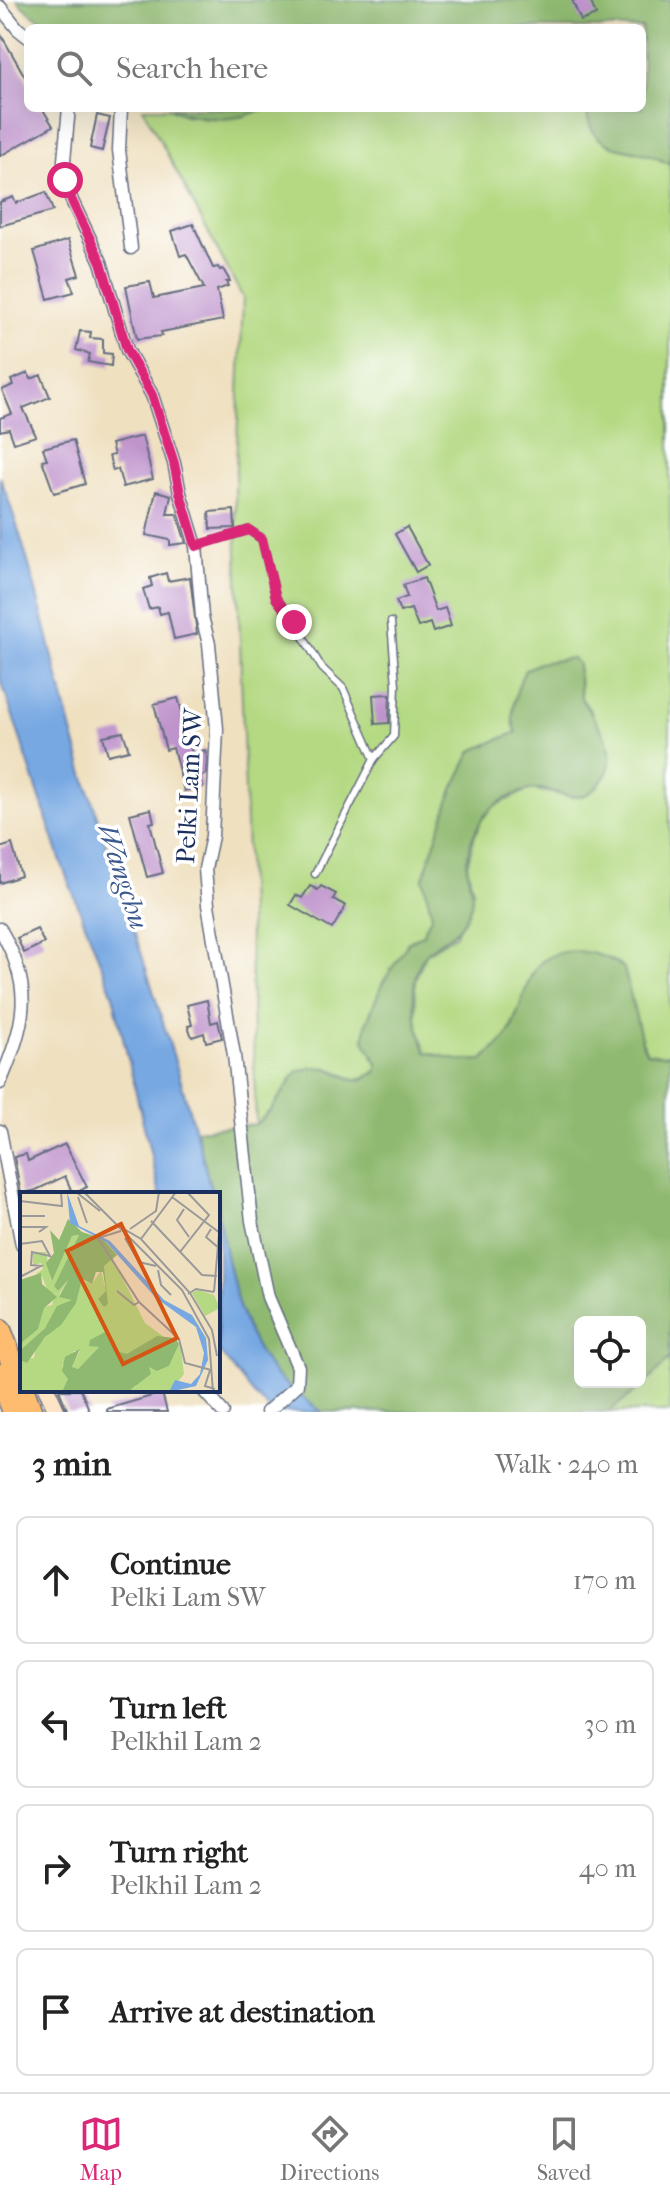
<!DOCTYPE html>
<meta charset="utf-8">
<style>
body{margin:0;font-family:"IM FELL French Canon",serif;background:#f6f6f6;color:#222}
.controls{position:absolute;right:24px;bottom:24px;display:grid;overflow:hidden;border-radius:12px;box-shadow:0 8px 32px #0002}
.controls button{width:72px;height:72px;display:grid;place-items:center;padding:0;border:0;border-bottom:2px solid #e0e0e0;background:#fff;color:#222;font:40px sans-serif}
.stop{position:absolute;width:24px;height:24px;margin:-18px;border:6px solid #db2777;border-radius:50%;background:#fff}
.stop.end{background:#db2777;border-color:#fff;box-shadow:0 2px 8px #0008}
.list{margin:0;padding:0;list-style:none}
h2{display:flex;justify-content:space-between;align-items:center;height:104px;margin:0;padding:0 32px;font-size:34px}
h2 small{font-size:26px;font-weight:400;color:#767676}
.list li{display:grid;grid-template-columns:52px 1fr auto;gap:24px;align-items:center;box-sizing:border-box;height:128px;margin:0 16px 16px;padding:0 16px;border:2px solid #e0e0e0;border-radius:12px}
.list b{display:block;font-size:30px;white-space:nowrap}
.list p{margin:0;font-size:26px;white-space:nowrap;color:#767676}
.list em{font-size:26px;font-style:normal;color:#767676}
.icon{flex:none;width:44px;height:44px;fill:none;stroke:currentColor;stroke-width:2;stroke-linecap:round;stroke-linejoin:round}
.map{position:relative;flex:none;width:670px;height:1412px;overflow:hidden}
.search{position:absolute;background:#fff;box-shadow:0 8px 32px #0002;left:24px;right:24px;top:24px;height:88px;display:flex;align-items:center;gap:20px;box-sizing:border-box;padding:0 28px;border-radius:12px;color:#767676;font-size:30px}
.sheet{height:680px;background:#fff}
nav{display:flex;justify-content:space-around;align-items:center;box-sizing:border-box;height:112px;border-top:2px solid #e0e0e0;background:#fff;font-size:22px;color:#767676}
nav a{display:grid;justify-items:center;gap:4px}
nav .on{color:#db2777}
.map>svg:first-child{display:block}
</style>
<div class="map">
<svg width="670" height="1412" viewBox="0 0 670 1412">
<rect width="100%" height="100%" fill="#fff"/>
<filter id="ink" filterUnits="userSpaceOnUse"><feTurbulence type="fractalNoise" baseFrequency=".0125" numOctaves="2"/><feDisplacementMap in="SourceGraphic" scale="16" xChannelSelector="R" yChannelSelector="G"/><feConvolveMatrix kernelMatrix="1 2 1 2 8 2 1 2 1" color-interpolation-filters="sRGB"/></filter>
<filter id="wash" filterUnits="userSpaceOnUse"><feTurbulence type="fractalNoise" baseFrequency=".006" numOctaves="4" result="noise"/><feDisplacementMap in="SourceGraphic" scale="32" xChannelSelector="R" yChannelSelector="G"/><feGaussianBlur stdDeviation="1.8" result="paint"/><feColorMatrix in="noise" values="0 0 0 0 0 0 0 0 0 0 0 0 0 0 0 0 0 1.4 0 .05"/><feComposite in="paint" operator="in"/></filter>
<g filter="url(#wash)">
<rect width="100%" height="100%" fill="#efe0c0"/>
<!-- green -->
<g fill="#b4d982" stroke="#688470" stroke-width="2">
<path d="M143,108H169L187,116L259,111L263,108H586C592,152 619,144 652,156C658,158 664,162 670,164V1053L665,1055L647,1053L637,1028L538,966L507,1036L483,1060L461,1061L426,1052L416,1027L415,979L426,954L456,934L473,891L467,865L475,835L482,819L494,806L530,789L574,797L592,713L581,698L578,664L521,679C516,694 508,718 517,732L472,751L423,878L432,915L422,935L407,943L372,1057L378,1064L376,1072C344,1089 351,1070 325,1069C316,1068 306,1071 297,1071L271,1110L256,1124L235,492L243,298Z"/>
<polygon points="670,1358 670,1412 608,1412 644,1385"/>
</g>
<!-- forest -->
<g fill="#8fb970" stroke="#557467" stroke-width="2" fill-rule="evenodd">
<path d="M17,0H670V164C664,162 658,158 652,156C618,144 592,153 586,108H642V28H73C50,25 32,19 17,0Z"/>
<path d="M169,108H263C238,125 195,119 169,108Z"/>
<path d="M572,658L578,664C579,674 578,690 582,700C595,723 622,747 605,776C580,817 557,783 529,790C519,792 504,799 496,805C479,816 468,844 467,864C466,880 477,894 469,911C459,935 443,937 427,953C405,976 415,1026 426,1052L461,1061L483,1060C491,1052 503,1043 509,1033C518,1017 527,977 538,965C561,942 601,951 624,968L643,1046L647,1053L665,1055L670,1053V1358L644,1385L608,1412H322C304,1398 284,1386 270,1368C239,1330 218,1243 218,1194H212L196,1130L256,1124L271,1110L297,1072L312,1067L328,1068L353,1080H361L376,1072L378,1064L364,1040L366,1024L382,984L408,943L422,935L432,915L423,878L453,789L472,751L517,732C507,716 517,687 525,670L539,663ZM580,1322H640V1382H580Z"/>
</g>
<!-- water -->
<g fill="#77a8e2" stroke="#496ca0" stroke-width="2">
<path d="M0,477C38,576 55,680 86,781C129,919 177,1055 212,1194H160L113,995L61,862L0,677Z"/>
<path d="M218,1217C230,1268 236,1326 270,1368C283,1385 304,1398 322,1412H273L254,1395L218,1350Z"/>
</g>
<g id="blocks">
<!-- building -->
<g fill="#bf94cc">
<polygon points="572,0 590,0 596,15 581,21"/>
<polygon points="0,33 28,82 28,108 42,108 53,126 0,156"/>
<polygon points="97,115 110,118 102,151 90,148"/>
<polygon points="46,192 53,211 0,226 0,202 13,197 16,203"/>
<polygon points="193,224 213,268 218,267 220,270 223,269 230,281 226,282 228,286 217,290 223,320 161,332 162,336 137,339 126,286 150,282 154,298 204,288 186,254 180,256 172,231"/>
<polygon points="68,240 79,275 69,278 74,292 48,299 34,251"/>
<polygon points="80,331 91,332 90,338 103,339 103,353 112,354 111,366 88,362 90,354 76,350"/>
<polygon points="28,373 31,379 41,375 50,397 23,408 36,436 14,443 9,429 0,431 0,418 12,414 2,390 13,385 11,380"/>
<polygon points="142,436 153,479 123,487 118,469 113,471 109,456 114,455 111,444"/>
<polygon points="73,440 85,484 54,493 42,460 47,459 43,448"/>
<polygon points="156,491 171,495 167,514 177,514 186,543 170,545 170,540 146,535"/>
<polygon points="234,510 235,528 210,529 209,512"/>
<polygon points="407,527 428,565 416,572 395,534"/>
<polygon points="166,573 168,581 190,577 197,634 174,639 168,612 160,614 158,607 149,609 143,589 152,586 150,578"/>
<polygon points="424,578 436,611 445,608 451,626 433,632 430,623 418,627 411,609 400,612 396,601 407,597 403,585"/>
<polygon points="390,694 389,723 375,724 373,695"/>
<polygon points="178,698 183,715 186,714 190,730 187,731 192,754 205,750 207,758 206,774 199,776 202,787 184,791 173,748 166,750 154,704"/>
<polygon points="123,732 129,750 108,755 103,736"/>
<polygon points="151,809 154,822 150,823 163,873 147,877 130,814"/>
<polygon points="12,844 21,876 0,883 0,848"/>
<polygon points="310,886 318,890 321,886 336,894 333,899 346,906 332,929 290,905 296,895 302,898"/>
<polygon points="37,929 44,943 24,953 17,938"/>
<polygon points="207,1000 211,1023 218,1021 222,1038 206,1042 204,1033 192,1037 188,1026 192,1025 187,1005"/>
<polygon points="65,1144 87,1187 73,1194 65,1176 36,1190 21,1194 14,1157 26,1154 28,1161"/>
<polygon points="59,1390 81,1390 90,1412 68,1412"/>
<polygon points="162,1393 167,1412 107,1412 107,1409"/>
</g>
</g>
</g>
<g filter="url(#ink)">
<use href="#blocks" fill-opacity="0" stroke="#656d80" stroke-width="2"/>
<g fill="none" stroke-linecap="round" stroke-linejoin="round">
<defs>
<g id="lane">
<polyline points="196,546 249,530 262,539 276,598 294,622 322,668 343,688 374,759"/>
<polyline points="315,874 374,759 394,736 396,685 391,622"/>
</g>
<g id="street">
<polyline points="0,7 18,29 28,37"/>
<polyline points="69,108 64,160 65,180 72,201 101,262 127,350 152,395 174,463 180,493 196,546 202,617 209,644 217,729 212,836 205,869 208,905 234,1055 252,1221 268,1297 298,1367 297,1385 267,1412"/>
<polyline points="121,108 119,150 131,248"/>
<path d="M0,929C35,989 25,1023 0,1083"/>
<polyline points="0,1131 22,1245"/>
<polyline points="203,1390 223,1412"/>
</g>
<polyline id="secondary" points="47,1390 57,1412"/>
<g id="highway">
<polyline points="0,1330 22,1388"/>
<polyline points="0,1375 14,1412"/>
<polyline points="23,1390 31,1412"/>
</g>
</defs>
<!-- lane casing -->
<use href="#lane" stroke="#656d80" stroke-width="9"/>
<!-- street casing -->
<use href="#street" stroke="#656d80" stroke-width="15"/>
<!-- secondary casing -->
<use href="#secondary" stroke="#656d80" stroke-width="19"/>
<!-- highway casing -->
<use href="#highway" stroke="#656d80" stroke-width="25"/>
<!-- lane -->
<use href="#lane" stroke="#fff" stroke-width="6"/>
<!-- street -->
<use href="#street" stroke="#fff" stroke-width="12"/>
<!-- secondary -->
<use href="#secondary" stroke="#fee4c6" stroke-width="16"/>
<!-- highway -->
<use href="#highway" stroke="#fdbc70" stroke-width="22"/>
</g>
</g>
<g fill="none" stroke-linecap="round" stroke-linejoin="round" filter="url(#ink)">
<!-- route -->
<polyline stroke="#db2777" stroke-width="10" points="65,180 72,201 101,262 127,350 152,395 174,463 180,493 196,546 249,530 262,539 276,598 294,622"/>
</g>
<g text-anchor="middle" stroke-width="7" stroke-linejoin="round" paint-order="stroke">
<!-- street labels -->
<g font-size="26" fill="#1b2f5e" stroke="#fff">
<text transform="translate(189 786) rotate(-87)" y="9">Pelki Lam SW</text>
</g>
<!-- water labels -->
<g font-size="28" font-style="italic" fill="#3b598c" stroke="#fff">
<text transform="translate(124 876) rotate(72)" y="10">Wangchu</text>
</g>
</g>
<!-- overview -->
<g transform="translate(20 1192)">
<rect width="200" height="200" fill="#efe0c0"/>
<path d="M59,43L34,94L38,99L48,88L39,103L53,108L0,160V152L18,136L24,115L32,113L35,102H29L21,82H16L23,77L21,71L13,73V60H26L31,89L52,44ZM92,65L125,131L144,145L132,147L107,163L95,159L89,146L74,151L79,155L56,179L52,175L60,159H54L42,174L49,187L44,198L54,200L0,199V168L14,166L16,155L49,120L61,88L72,92L81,78L86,99L78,108L86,107L84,74ZM178,98L194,103L200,116L185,124L172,101ZM160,150L164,182L149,200H91L115,195L130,174L137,179L149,174Z" fill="#b4d982"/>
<path d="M48,27L62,40L83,47L97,63L84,74L88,112L84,115L78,107L86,99L83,80H76L72,92L62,87L56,111L41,133L25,145L7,171L0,168L2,157L25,136L37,114L52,108L39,105L48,88L38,99L34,94L59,43L52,44L32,89L26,71L34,61L30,38L39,48ZM21,81L22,92L37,105L24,116L18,137L0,152V88ZM85,140L95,159L107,162L137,144L155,146L159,152L149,174L137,179L129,175L131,182L110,198H43L48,187L42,179L45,165L60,157L52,175L58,177L79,155L69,154L70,148Z" fill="#8fb970"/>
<path d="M47,0L59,34L90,49L144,108L172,123L186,146L188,168L176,194L149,200L155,188L171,192L180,182L184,161L176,135L136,106L86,50L50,31Z" fill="#77a8e2"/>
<path fill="none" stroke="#9a9999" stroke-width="2" d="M56,0L80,19M64,0L162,98L189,147L193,200M58,5L67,31M152,5L200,41M0,9L42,14L41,0M164,17L157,28L169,45M0,24H25M131,29L182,83L197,84M0,35H26L19,40M104,37L121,47L170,101L192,138L197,164M110,37L136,19L139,0M191,37L186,45L200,57M101,39L78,46L119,110L159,147L165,171L191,178M105,46L119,70L136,74M121,47L156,0M0,52L22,49L30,64L12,60L11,73L21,74L0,85M160,60L189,23L167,0M138,78L141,93L151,103M97,99L114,113L119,110M194,100L199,42M168,102L176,97L194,100M190,178L185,194L195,197"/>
<path fill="#d45514" fill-opacity="0.15" stroke="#d45514" stroke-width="4" d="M101,32L157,146L103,172L47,59Z"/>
<rect width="200" height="200" fill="none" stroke="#1b2f5e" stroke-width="4"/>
</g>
</svg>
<div class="controls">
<button><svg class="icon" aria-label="locate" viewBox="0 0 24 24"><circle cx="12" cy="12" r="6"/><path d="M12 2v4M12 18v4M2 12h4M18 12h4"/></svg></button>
</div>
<div class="stop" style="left:65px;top:180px"></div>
<div class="stop end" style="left:294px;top:622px"></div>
<div class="search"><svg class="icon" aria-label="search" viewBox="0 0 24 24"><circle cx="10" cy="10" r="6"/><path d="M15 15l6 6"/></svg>Search here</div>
</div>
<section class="sheet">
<h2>3 min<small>Walk · 240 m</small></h2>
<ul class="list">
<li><svg class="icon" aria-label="ahead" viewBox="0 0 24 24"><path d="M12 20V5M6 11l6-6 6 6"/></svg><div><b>Continue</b><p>Pelki Lam SW</p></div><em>170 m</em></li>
<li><svg class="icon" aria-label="left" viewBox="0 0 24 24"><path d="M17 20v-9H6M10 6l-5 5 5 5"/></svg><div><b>Turn left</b><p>Pelkhil Lam 2</p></div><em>30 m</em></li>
<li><svg class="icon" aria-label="right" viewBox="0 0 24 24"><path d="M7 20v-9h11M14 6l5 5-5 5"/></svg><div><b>Turn right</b><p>Pelkhil Lam 2</p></div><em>40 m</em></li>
<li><svg class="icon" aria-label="arrive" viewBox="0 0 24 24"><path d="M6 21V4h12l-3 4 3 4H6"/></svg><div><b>Arrive at destination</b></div></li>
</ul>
</section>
<nav>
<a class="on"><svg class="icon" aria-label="map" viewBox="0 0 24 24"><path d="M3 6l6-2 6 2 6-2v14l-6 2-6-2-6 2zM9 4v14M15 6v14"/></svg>Map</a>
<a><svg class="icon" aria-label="directions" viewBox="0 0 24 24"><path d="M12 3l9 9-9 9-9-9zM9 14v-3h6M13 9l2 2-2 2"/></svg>Directions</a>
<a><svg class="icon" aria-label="saved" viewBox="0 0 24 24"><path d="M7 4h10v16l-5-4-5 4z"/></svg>Saved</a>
</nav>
